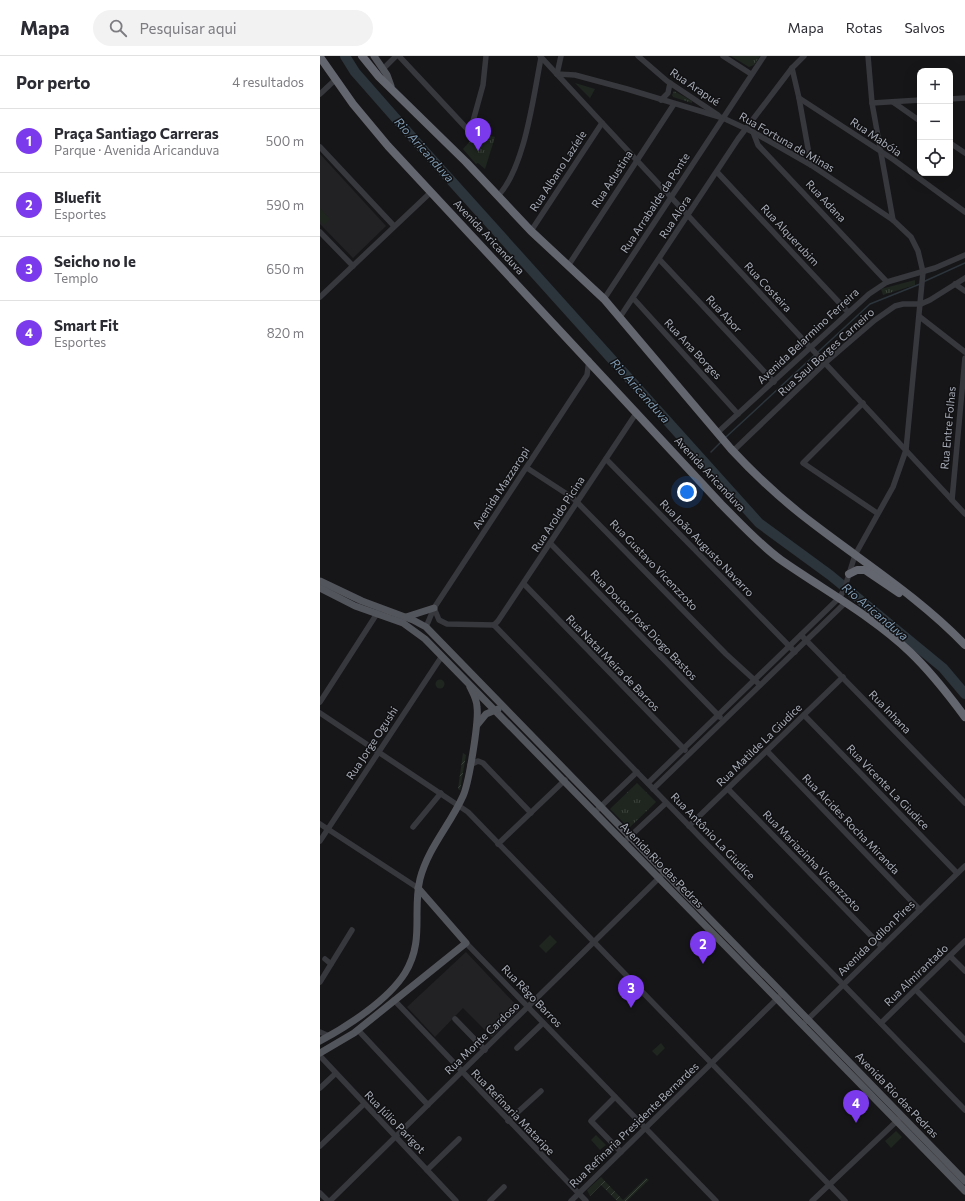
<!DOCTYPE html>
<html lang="pt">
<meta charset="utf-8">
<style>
body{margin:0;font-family:Commissioner,sans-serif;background:#f2f2f3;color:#2b2b33}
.controls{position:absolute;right:12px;top:12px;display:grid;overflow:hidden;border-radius:8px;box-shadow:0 4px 16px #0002}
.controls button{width:36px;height:36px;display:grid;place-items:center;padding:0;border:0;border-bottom:1px solid #e1e1e2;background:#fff;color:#2b2b33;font:20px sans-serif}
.you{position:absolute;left:367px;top:436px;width:14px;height:14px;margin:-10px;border:3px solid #fff;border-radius:50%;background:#1a73e8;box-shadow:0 0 0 6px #1a73e833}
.badge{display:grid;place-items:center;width:26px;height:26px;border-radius:50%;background:#7c3aed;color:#fff;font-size:13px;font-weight:700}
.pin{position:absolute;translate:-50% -33px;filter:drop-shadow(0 1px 2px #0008)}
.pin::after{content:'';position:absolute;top:21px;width:14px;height:12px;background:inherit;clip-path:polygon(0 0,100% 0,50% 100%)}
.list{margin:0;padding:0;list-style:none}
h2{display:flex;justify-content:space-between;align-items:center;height:52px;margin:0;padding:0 16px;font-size:17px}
h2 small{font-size:13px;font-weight:400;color:#7c7c81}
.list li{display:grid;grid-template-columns:26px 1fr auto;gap:12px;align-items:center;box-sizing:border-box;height:64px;padding:0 16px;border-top:1px solid #e1e1e2}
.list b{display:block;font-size:15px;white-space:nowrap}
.list p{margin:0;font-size:13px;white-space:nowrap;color:#7c7c81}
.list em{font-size:13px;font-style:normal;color:#7c7c81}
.icon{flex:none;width:22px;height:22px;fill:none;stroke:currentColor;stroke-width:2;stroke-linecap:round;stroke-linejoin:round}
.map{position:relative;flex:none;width:645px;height:1145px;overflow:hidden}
header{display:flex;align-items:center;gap:24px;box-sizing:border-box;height:56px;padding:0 20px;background:#fff;border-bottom:1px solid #e1e1e2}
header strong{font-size:19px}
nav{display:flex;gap:22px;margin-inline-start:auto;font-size:14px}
.search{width:280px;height:36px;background:#f2f2f3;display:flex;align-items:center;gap:10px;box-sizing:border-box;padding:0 14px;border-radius:22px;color:#7c7c81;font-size:15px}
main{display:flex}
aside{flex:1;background:#fff}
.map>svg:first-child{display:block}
</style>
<header>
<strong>Mapa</strong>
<div class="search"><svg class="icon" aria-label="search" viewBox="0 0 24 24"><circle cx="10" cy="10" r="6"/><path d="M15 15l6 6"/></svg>Pesquisar aqui</div>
<nav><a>Mapa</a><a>Rotas</a><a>Salvos</a></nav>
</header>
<main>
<aside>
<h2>Por perto<small>4 resultados</small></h2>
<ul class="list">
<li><span class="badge">1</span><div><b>Praça Santiago Carreras</b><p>Parque · Avenida Aricanduva</p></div><em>500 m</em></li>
<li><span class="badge">2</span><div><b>Bluefit</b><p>Esportes</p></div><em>590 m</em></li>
<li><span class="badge">3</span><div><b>Seicho no Ie</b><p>Templo</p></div><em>650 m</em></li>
<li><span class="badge">4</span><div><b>Smart Fit</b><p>Esportes</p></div><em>820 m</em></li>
</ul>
</aside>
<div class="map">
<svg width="645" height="1145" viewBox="0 0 645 1145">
<defs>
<pattern id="park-tufts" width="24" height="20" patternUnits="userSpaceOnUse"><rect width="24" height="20" fill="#1e261f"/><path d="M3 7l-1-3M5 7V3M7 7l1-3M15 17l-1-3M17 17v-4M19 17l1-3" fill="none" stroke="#3c433d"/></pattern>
<pattern id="garden-furrows" width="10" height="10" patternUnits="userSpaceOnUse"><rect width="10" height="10" fill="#1e261f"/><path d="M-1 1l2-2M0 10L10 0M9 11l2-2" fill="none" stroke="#3c433d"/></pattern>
</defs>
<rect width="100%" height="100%" fill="#161618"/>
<!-- built -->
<g fill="#222225">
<polygon points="0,98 66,170 33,202 0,168"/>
<polygon points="146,896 200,953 172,981 143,952 115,981 87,951"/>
</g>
<!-- park -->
<g fill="url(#park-tufts)">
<polygon points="411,0 440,0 434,9 429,11"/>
<polygon points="255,27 275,33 270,42"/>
<polygon points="354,35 372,45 372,47 353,41 352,39"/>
<polygon points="158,77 175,81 165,113 158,107 156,108 143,93 152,83 158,84"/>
<polygon points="595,224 595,229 563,239 561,233"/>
<polygon points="317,727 336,746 309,772 290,753"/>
</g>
<!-- garden -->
<g fill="url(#garden-furrows)">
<polygon points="143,697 146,699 140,734 138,733"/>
<polygon points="281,1121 303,1144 326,1122 329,1124 307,1145 297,1145 281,1129 270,1140 267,1134"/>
</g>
<!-- pitch -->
<g fill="#1e261f">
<polygon points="0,152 10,163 4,169 0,165"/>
<circle cx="120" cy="628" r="4.5"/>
<polygon points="230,879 237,886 226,897 219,890"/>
<polygon points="341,987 345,992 337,1000 332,995"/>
<polygon points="576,1075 582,1081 571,1092 565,1085"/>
<polygon points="276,1079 286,1089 280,1094 271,1084"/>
</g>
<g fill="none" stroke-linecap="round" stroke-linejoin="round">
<!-- stream -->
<g stroke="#2c353c" stroke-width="1.5">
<polyline points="603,226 645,207"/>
<polyline points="406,381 550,248 600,228"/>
<polyline points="391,396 402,385"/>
</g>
<!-- river -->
<polyline stroke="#2c353c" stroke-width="10" points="25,0 35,16 100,90 439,467 510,519 623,612 645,638"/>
<!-- minor -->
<g stroke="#37383d" stroke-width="5.5">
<polyline points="79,0 150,76 163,29 166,0"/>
<polyline points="220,0 645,458"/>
<polyline points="318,0 347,25 398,59"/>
<polyline points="403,0 431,18"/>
<polyline points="548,0 552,47 573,164"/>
<polyline points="472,12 479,42 574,104 645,156"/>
<polyline points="63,13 76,0"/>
<polyline points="237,18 255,19 307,33 403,62 433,76 491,109 573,164 591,181 598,195 603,216 586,394 573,431 535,499 524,534 519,542 328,727"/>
<polyline points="237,18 241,0"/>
<polyline points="0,38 15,24"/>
<polyline points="479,42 491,109"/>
<polyline points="630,43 645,42"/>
<polyline points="341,44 348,37 350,27"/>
<polyline points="573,46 600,65"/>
<polyline points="552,47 600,44"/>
<polyline points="433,76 438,89 567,226"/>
<polyline points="630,87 645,97"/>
<polyline points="0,91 74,170"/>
<polyline points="397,116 528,256"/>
<path d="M178,140C205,111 213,42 221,2"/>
<polyline points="211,175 282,67"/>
<polyline points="0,176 33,210"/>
<polyline points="339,203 454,326"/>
<polyline points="248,210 354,48"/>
<polyline points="635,228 645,235"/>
<polyline points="0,241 111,136"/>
<polyline points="313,242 418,358"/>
<polyline points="284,243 444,0"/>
<polyline points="300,261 418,83 472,12 484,0"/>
<polyline points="600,261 645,296"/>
<polyline points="543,347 483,407 557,457"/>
<polyline points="397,377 549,238 567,226 615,212 645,199"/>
<polyline points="413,395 505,307 555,264 575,250 583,248 601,248 610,244 645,222"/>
<polyline points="286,403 475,596"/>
<polyline points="207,412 253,442 406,598 440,629"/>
<polyline points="632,444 645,302"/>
<polyline points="230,487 400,661"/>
<polyline points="204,528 365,694"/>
<polyline points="114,552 119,564 127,568 174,569"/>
<polyline points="174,569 645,1054"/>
<polyline points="174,569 178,565 317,356"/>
<polyline points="106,571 114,552 267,319 269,304"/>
<polyline points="481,579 645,747"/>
<polyline points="0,646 58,556"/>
<polyline points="0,657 148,756 525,1145"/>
<polyline points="484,659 637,817"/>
<polyline points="447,695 600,854"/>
<polyline points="150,709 158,705 163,707 211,757"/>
<polyline points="333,733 525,547"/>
<polyline points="408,733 562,891"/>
<polyline points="275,756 317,716"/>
<polyline points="0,768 98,832"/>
<polyline points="369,770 523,621"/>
<polyline points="93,771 121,737"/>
<polyline points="0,785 122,600"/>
<polyline points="304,786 346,747"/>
<polyline points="178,788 245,724"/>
<polyline points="146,887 396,1145"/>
<polyline points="630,900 645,915"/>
<polyline points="5,903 11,908"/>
<polyline points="0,926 32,874"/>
<polyline points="596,934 645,984"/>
<polyline points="74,944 266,1145"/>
<polyline points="135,963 165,994"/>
<polyline points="485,966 645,810"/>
<polyline points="561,967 645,885"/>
<polyline points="38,974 108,1049"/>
<polyline points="0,976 9,980"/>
<polyline points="197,992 223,967"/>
<polyline points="0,1000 136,1145"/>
<polyline points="0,1032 15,1018"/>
<polyline points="295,1041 271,1065 301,1096"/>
<polyline points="188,1065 221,1035"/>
<polyline points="0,1090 44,1048"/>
<polyline points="107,1114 139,1083"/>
<polyline points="0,1137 8,1145"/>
<polyline points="10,1145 341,820"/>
<polyline points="170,1145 184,1131"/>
<polyline points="251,1145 459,941"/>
<polyline points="492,1145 579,1063"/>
</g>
<!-- major -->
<g stroke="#53555c" stroke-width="7">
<polyline points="54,0 67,19 71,30"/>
<polyline points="0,525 42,545 93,564 106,571 645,1125"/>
<polyline points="0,532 35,550 83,567 105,583 645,1135"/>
<polyline points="86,561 114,552"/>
<polyline points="157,669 166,658 178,653"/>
<path d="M0,985C28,970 68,944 85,917C105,884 92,856 100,823C108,792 130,769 143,740C149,727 159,665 157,651C157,644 153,637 150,631"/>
<polyline points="0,997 34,977 146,887 98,832"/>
</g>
<!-- highway -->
<g stroke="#63666e" stroke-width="8">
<path d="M42,0L59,21L146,106L211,175L284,243L411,393C437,421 464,446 495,469C546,508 601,543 645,589"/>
<path d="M0,1L33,48L68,90L401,448C420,467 439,488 461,504C504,534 552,560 590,596C611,616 628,638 645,661"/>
<polyline points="529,518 537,514 545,514 579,537"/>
</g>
</g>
<g text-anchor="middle" stroke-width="3" stroke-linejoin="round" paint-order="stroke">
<!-- street labels -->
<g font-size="11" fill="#a8adb8" stroke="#111113">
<text transform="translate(375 31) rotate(34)" y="4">Rua Arapué</text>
<text transform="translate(556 81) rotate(34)" y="4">Rua Mabóia</text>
<text transform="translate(467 86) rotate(30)" y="4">Rua Fortuna de Minas</text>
<text transform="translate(238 115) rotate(-57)" y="4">Rua Albano Lazíele</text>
<text transform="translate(292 123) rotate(-57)" y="4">Rua Adustina</text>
<text transform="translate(506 145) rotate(47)" y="4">Rua Adana</text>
<text transform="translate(335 147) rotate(-57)" y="4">Rua Arrabalde da Ponte</text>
<text transform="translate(355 161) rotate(-57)" y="4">Rua Alora</text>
<text transform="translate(470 179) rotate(47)" y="4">Rua Alquerubim</text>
<text transform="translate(169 181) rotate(47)" y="4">Avenida Aricanduva</text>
<text transform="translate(448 231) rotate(47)" y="4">Rua Costeira</text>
<text transform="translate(404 258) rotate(47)" y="4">Rua Abor</text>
<text transform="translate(488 280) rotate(-43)" y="4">Avenida Belarmino Ferreira</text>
<text transform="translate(373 293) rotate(47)" y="4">Rua Ana Borges</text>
<text transform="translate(506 296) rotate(-42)" y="4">Rua Saul Borges Carneiro</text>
<text transform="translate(628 372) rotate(-85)" y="4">Rua Entre Folhas</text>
<text transform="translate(390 418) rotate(47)" y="4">Avenida Aricanduva</text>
<text transform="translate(181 432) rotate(-57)" y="4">Avenida Mazzaropi</text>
<text transform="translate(238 458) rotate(-57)" y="4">Rua Aroldo Picina</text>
<text transform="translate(387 492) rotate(46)" y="4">Rua João Augusto Navarro</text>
<text transform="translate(334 509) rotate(46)" y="4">Rua Gustavo Vicenzzoto</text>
<text transform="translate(324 569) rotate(46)" y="4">Rua Doutor José Diogo Bastos</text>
<text transform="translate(293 607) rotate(46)" y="4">Rua Natal Meira de Barros</text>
<text transform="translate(570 656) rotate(46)" y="4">Rua Inhana</text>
<text transform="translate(52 687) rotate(-57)" y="4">Rua Jorge Ogushi</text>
<text transform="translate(439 689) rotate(-44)" y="4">Rua Matilde La Giudice</text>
<text transform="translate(568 731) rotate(46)" y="4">Rua Vicente La Giudice</text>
<text transform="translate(531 768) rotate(46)" y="4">Rua Alcides Rocha Miranda</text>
<text transform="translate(393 780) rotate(46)" y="4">Rua Antônio La Giudice</text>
<text transform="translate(492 805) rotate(46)" y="4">Rua Mariazinha Vicenzzoto</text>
<text transform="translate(342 809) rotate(46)" y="4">Avenida Rio das Pedras</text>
<text transform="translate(556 882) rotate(-44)" y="4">Avenida Odilon Pires</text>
<text transform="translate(596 919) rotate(-44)" y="4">Rua Almirantado</text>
<text transform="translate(212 940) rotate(46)" y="4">Rua Rêgo Barros</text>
<text transform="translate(162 982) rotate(-44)" y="4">Rua Monte Cardoso</text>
<text transform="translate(577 1039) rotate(46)" y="4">Avenida Rio das Pedras</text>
<text transform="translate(193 1056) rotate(46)" y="4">Rua Refinaria Mataripe</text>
<text transform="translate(75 1066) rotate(46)" y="4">Rua Júlio Parigot</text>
<text transform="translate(314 1069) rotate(-44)" y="4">Rua Refinaria Presidente Bernardes</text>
</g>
<!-- water labels -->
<g font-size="12" font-style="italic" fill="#7f9bb3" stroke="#111113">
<text transform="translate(104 94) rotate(48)" y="4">Rio Aricanduva</text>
<text transform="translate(320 335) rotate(48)" y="4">Rio Aricanduva</text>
<text transform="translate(555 556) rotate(40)" y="4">Rio Aricanduva</text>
</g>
</g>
</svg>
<div class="controls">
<button>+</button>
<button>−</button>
<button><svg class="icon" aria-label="locate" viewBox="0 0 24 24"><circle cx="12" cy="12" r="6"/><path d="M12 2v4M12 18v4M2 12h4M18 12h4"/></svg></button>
</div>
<div class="you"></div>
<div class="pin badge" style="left:158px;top:95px">1</div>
<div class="pin badge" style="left:383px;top:908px">2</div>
<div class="pin badge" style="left:311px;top:952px">3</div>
<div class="pin badge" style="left:536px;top:1067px">4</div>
</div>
</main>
